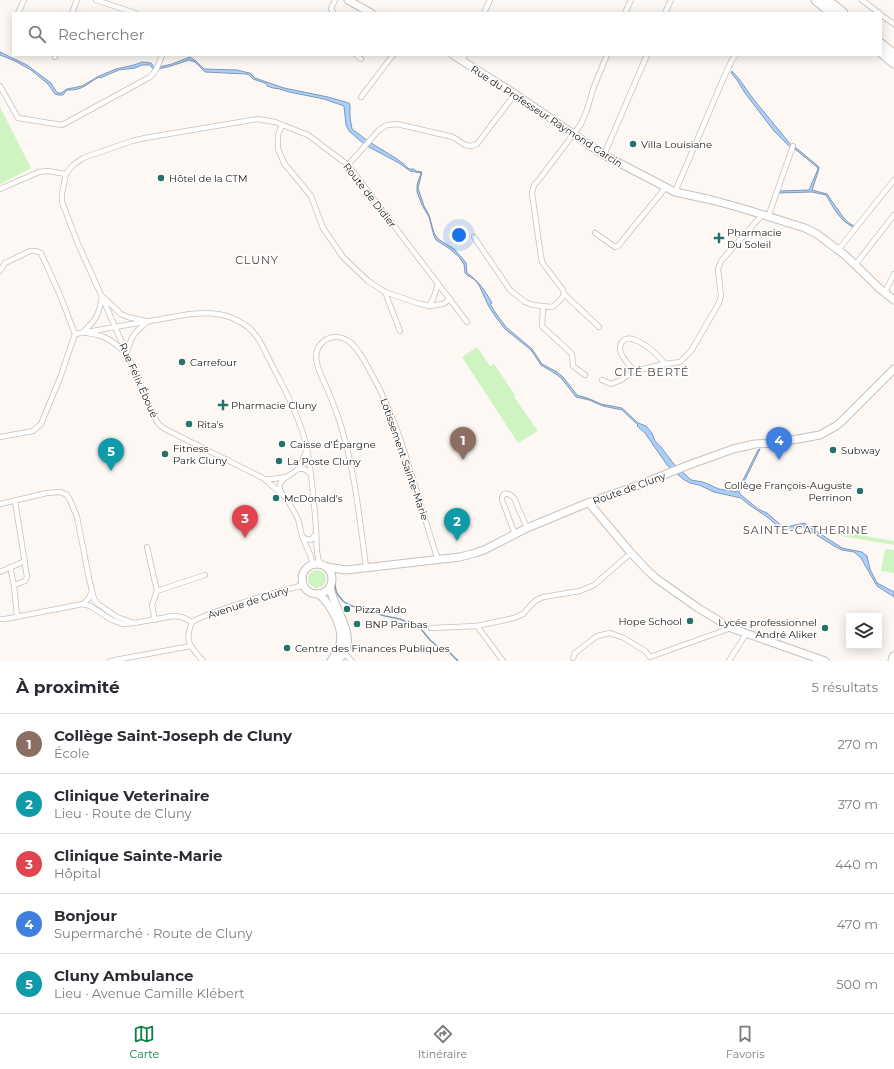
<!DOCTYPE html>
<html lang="fr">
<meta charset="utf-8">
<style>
body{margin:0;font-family:Montserrat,sans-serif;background:#f2f2f3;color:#2b2b33}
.controls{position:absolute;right:12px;bottom:12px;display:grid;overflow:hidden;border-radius:0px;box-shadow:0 2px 10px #0003}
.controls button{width:36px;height:36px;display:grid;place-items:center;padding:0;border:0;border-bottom:1px solid #e1e1e2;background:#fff;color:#2b2b33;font:20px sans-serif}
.you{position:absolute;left:459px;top:235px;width:14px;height:14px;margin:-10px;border:3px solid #fff;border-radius:50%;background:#1a73e8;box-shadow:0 0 0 6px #1a73e833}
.badge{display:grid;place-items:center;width:26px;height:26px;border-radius:50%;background:#0b8043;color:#fff;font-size:13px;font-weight:700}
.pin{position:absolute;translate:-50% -33px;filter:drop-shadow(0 1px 2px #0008)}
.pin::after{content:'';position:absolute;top:21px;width:14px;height:12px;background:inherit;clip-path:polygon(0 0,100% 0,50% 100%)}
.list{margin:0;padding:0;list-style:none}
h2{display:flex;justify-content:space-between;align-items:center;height:52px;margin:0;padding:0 16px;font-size:17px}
h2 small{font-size:13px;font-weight:400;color:#7c7c81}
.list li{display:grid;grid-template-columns:26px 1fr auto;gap:12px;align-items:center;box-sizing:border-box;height:60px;padding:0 16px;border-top:1px solid #e1e1e2}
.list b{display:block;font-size:15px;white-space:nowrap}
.list p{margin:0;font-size:13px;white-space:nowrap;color:#7c7c81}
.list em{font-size:13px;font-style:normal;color:#7c7c81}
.icon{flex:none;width:22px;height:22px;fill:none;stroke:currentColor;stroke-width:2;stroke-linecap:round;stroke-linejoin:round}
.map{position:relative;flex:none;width:894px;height:661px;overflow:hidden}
.search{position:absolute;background:#fff;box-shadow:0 2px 10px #0003;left:12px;right:12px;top:12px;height:44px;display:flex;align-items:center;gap:10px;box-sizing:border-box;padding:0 14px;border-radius:0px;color:#7c7c81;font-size:15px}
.sheet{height:352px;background:#fff}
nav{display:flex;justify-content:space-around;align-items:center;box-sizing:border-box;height:56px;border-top:1px solid #e1e1e2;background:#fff;font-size:11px;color:#7c7c81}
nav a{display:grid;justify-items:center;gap:2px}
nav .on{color:#0b8043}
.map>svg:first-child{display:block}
</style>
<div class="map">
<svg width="894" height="661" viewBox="0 0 894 661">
<rect width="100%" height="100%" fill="#fef8f4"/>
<!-- green -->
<g fill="#cef4c1">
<polygon points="0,107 31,168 0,184"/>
<polygon points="477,347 490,366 494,364 515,395 514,397 538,431 518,443 462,357"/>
<polygon points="831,530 894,541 894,545 830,534"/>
<polygon points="885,549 894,550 894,573 881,571"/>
<circle cx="317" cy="579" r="9"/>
</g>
<!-- water -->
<g fill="#aacffa" stroke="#7f99b6">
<path d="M0,52L27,65L51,83L56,91L58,93H61L67,89L82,86L99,76L116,69L134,65L142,62L151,63L155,68L172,64L190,57L196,61L204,69L237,70L245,72L250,73L255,78L284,88L328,97L349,103L350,105V117L352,129L368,141L397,159L405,165L409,169H414L416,171L422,172L418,188L424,206L429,215L434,233L438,239L454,249L463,259L466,263L467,273C479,281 485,291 492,303L490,304L497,315L506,327L532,349L542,364L557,372L563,377L577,395L590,399L601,404L622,408L638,423L646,426L652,433L655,441L661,447L673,463L691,480L703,482L719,489L737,492L758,450L760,449L739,492L740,494L758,509L767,513L782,526L786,527L804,523L842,548L862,552L867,556L870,569L877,583L894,592V597L877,586L861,558L854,552L842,550L834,546L804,527L793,530H786L777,526L770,519L748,504L741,498L714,492L699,485L690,483L683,479L667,465L645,433L637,426L638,425L622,410L603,406L589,400L576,397L562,379L556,374L541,365L531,350L505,329L495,316L488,305L479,285L475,280L467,275L465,273L464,264L459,257L450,249L436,240L434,236L429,217L422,205L417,192V185L421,173L410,171L399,163L365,145L349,131L346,125L344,106L324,99L289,92L280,89L273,88L267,86V84L253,79L249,75L246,74L205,72L195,62L189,60L171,66L155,70L153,69L150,65H142L135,68L119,70L100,78L99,77C93,80 86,86 81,88C76,90 71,90 67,90L63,95H59L55,94L48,84L31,70L15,61L0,55Z"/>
<path d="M732,71C741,80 747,91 755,101C767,116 779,130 791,145L790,147L774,131L745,93L737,80L731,73Z"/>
<path d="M795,147L819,167V169L812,190L827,194L843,217L849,223L854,226L853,227C840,221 833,207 826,195L812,192L778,193L779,191L809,190L818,169L817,167L795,149Z"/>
</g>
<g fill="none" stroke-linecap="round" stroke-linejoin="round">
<!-- stream -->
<polyline stroke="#7f99b6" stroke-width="1.5" points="335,584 336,591 338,595 343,601 349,605 385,616 400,619 421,629 430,640 437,646 449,652 458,661"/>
<defs>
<g id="street">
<polyline points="96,0 135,13"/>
<polyline points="862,0 879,13"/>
<polyline points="18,13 24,0"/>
<polyline points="72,13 77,0"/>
<polyline points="334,13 331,9 335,0"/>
<polyline points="484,13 490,0"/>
<polyline points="625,13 631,0"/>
<polyline points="665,13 671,0"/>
<polyline points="881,15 894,24"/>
<polyline points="356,55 361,59"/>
<polyline points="55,57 55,55"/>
<polyline points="462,61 465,55"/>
<path d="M0,86L18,118L62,125L150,77C157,71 159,63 162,55"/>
<polyline points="361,97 393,55"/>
<polyline points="282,125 278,135 278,149 284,163 311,196 323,228 343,257 368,281 385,292 417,303 429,306 443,304 446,302 449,298"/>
<polyline points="604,155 647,55"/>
<polyline points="348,165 379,130 387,125 397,124 453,137 465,145 471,146 477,144 515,94"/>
<polyline points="0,189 39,172 48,171 66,174"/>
<polyline points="675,192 724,77 732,60 736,55"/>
<polyline points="768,217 793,146"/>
<polyline points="595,233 615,247 618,246 666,187"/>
<polyline points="474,237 510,290 525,302 533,305 551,307 554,306 562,298 564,294 563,290 542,262 540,250 532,193 534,185 538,181 581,124 587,110 593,89 607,55"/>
<polyline points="838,250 894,180"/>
<polyline points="855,265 894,215"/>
<polyline points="0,271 5,263 30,251 36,251 41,253 60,295 75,334 60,378 41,424 33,431 0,437"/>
<polyline points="385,292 400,331"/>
<polyline points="564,294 599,327"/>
<polyline points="885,294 887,288 894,274"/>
<polyline points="104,298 121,314 128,317 145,321"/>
<path d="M429,306C434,299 436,292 438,284"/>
<polyline points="543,307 542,326 572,354 573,366 585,375"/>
<path d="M83,332C96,320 99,315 102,297"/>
<path d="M87,333C105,335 113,341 126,353"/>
<path d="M75,334L190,314C213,312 229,313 248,327C260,337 265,352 272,365C286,392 301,420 307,449C312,474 314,503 316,528C317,540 315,553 320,564"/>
<path d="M127,353C131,336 134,333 147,322"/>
<path d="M634,371C628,363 615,352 622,342C625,338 629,338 633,339C645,343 657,354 665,364"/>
<polyline points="602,380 611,384 621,380 634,371 665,364 680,362 691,351 719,303 721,296 718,269 721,261 762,215"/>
<polyline points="298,469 304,469 310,473"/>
<polyline points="266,479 273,479 286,477"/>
<path d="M281,492C275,479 291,476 298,469C302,465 304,455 307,449"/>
<polyline points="15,501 27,577 25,581 14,585 17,616"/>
<polyline points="0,504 47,493 61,492 67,495 70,500 77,517 89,578 94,599 98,604 117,617 134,623"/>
<path d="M515,534L502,500V497L504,494C509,493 511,495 514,498L527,528"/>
<polyline points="303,537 306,539 311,540 316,534"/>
<polyline points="147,547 157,591 152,605 155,620"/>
<polyline points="313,565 311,557 302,536 298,519 288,501 281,493 263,478 163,428 158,423 154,416 102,297 78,244 62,202 62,193 66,174 73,165 83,158 132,141 145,138 257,119 275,122 308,135 348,165 467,322"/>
<polyline points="10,567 14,585"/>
<path d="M366,567C359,514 354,461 336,411C333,404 331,397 328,391C322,376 307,354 324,341C332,335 343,336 351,343C360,351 365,362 371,373C390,406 402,443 413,479C421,506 429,533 438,560"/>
<polyline points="0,572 25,561"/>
<polyline points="157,591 205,575"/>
<polyline points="83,604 89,598 92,591"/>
<polyline points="0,619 5,619 83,604 90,606 112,620 123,624 134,623 173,616 182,617 192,622"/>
<path d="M192,622C202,616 213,613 224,609C250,599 277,592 304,585"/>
<path d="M192,622C184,642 190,646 203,661"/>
<polyline points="477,626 503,661"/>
<polyline points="431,628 477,626 514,618 523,614 535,601 543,597 580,591 594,585 631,553"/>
<polyline points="343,652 352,661"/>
<polyline points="650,657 731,628"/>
<polyline points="573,658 575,653 597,636 610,633 624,638 645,651 650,657"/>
<polyline points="110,661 191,646"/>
<polyline points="729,661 746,634"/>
</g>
<g id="secondary">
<polyline points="348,0 371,13"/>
<polyline points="453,55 515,94 604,155 675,192 712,200 741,208 805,228 817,234 846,256 879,288 894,300"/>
<polyline points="589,503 631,553 648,571 657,579 698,608 731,628 825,661"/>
<circle cx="317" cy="579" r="15"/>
<polyline points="327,567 346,570 460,557 475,553 484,550 527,528 585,504 639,485 686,466 733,449 755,444 775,443 820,435 836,426 842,421 894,369"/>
<path d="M330,587C333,608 356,633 344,653C342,656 339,659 338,661"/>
<path d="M319,594C331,605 344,628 340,644C338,650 334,656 331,661"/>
</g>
<g id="highway">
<polyline points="816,0 832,13"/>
<polyline points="827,0 843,13"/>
<polyline points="881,44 894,55"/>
<polyline points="881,52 894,63"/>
<polyline points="893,661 894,657"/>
</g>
</defs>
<!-- street casing -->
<use href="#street" stroke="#c7c1bd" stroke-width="6"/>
<!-- secondary casing -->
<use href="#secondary" stroke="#c7c1bd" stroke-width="9"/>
<!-- highway casing -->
<use href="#highway" stroke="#c7c1bd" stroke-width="11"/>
<!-- street -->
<use href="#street" stroke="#fff" stroke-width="4.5"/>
<!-- secondary -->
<use href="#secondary" stroke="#fff" stroke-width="7"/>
<!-- highway -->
<use href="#highway" stroke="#fff" stroke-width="9"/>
</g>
<!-- markers -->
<g fill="#27716b" stroke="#fff" stroke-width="1.5">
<circle cx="633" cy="144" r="4"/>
<circle cx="161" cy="178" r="4"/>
<path d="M717 232h4v4h4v4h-4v4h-4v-4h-4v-4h4z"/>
<circle cx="182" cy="362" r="4"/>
<path d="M221 399h4v4h4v4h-4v4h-4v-4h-4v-4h4z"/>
<circle cx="189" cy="424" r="4"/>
<circle cx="282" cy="444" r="4"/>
<circle cx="833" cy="450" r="4"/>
<circle cx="165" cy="454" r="4"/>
<circle cx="279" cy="461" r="4"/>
<circle cx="860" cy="491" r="4"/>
<circle cx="276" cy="498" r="4"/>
<circle cx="347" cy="609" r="4"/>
<circle cx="690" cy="621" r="4"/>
<circle cx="357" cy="624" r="4"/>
<circle cx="825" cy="628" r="4"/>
<circle cx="287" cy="648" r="4"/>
</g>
<g text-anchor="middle" stroke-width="3" stroke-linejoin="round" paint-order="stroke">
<!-- street labels -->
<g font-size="10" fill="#1c1a19" stroke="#fff">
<text transform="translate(547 116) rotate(33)" y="4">Rue du Professeur Raymond Garcin</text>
<text transform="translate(370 195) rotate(52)" y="4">Route de Didier</text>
<text transform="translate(139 380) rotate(66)" y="4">Rue Félix Éboué</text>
<text transform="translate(405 459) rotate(71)" y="4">Lotissement Sainte-Marie</text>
<text transform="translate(629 488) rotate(-20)" y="4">Route de Cluny</text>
<text transform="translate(248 602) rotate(-18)" y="4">Avenue de Cluny</text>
</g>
<!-- poi labels -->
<g font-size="10" fill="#1c1a19" stroke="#fff" text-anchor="start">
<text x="641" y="148">Villa Louisiane</text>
<text x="169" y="182">Hôtel de la CTM</text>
<text x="727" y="236">Pharmacie<tspan x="727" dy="12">Du Soleil</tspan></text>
<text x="190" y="366">Carrefour</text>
<text x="231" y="409">Pharmacie Cluny</text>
<text x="197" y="428">Rita's</text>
<text x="290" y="448">Caisse d'Épargne</text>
<text x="173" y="452">Fitness<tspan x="173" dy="12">Park Cluny</tspan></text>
<text x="841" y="454">Subway</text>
<text x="287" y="465">La Poste Cluny</text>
<text x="852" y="489" text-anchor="end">Collège François-Auguste<tspan x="852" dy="12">Perrinon</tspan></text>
<text x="284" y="502">McDonald's</text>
<text x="355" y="613">Pizza Aldo</text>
<text x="682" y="625" text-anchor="end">Hope School</text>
<text x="817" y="626" text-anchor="end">Lycée professionnel<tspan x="817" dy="12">André Aliker</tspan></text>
<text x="365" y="628">BNP Paribas</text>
<text x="295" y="652">Centre des Finances Publiques</text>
</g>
<!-- neighbourhood labels -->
<g font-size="11" letter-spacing="1" fill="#4a4542" stroke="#fff">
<text x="257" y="264">CLUNY</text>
<text x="652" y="376">CITÉ BERTÉ</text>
<text x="806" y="534">SAINTE-CATHERINE</text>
</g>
</g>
</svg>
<div class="controls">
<button><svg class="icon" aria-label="layers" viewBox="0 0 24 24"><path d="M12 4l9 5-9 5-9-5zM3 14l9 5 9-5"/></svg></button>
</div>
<div class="you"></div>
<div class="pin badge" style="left:463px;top:460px;background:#8d6e63">1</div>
<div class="pin badge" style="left:457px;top:541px;background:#0f9aa8">2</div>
<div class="pin badge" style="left:245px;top:538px;background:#e0444e">3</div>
<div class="pin badge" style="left:779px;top:460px;background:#3f7fe0">4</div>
<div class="pin badge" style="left:111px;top:471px;background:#0f9aa8">5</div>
<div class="search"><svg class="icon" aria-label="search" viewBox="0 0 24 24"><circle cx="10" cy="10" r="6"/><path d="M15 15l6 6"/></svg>Rechercher</div>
</div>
<section class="sheet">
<h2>À proximité<small>5 résultats</small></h2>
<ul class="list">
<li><span class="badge" style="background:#8d6e63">1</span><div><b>Collège Saint-Joseph de Cluny</b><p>École</p></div><em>270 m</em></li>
<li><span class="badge" style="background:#0f9aa8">2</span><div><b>Clinique Veterinaire</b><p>Lieu · Route de Cluny</p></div><em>370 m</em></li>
<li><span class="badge" style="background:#e0444e">3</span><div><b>Clinique Sainte-Marie</b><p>Hôpital</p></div><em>440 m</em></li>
<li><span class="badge" style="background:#3f7fe0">4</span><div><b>Bonjour</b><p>Supermarché · Route de Cluny</p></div><em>470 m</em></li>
<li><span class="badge" style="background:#0f9aa8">5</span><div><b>Cluny Ambulance</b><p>Lieu · Avenue Camille Klébert</p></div><em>500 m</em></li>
</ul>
</section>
<nav>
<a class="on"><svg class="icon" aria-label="map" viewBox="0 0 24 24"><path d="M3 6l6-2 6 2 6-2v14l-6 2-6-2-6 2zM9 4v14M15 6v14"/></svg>Carte</a>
<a><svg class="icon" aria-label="directions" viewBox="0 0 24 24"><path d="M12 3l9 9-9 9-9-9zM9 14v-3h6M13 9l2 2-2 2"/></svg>Itinéraire</a>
<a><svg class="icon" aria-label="saved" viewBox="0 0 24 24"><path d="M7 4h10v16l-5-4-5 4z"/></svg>Favoris</a>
</nav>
